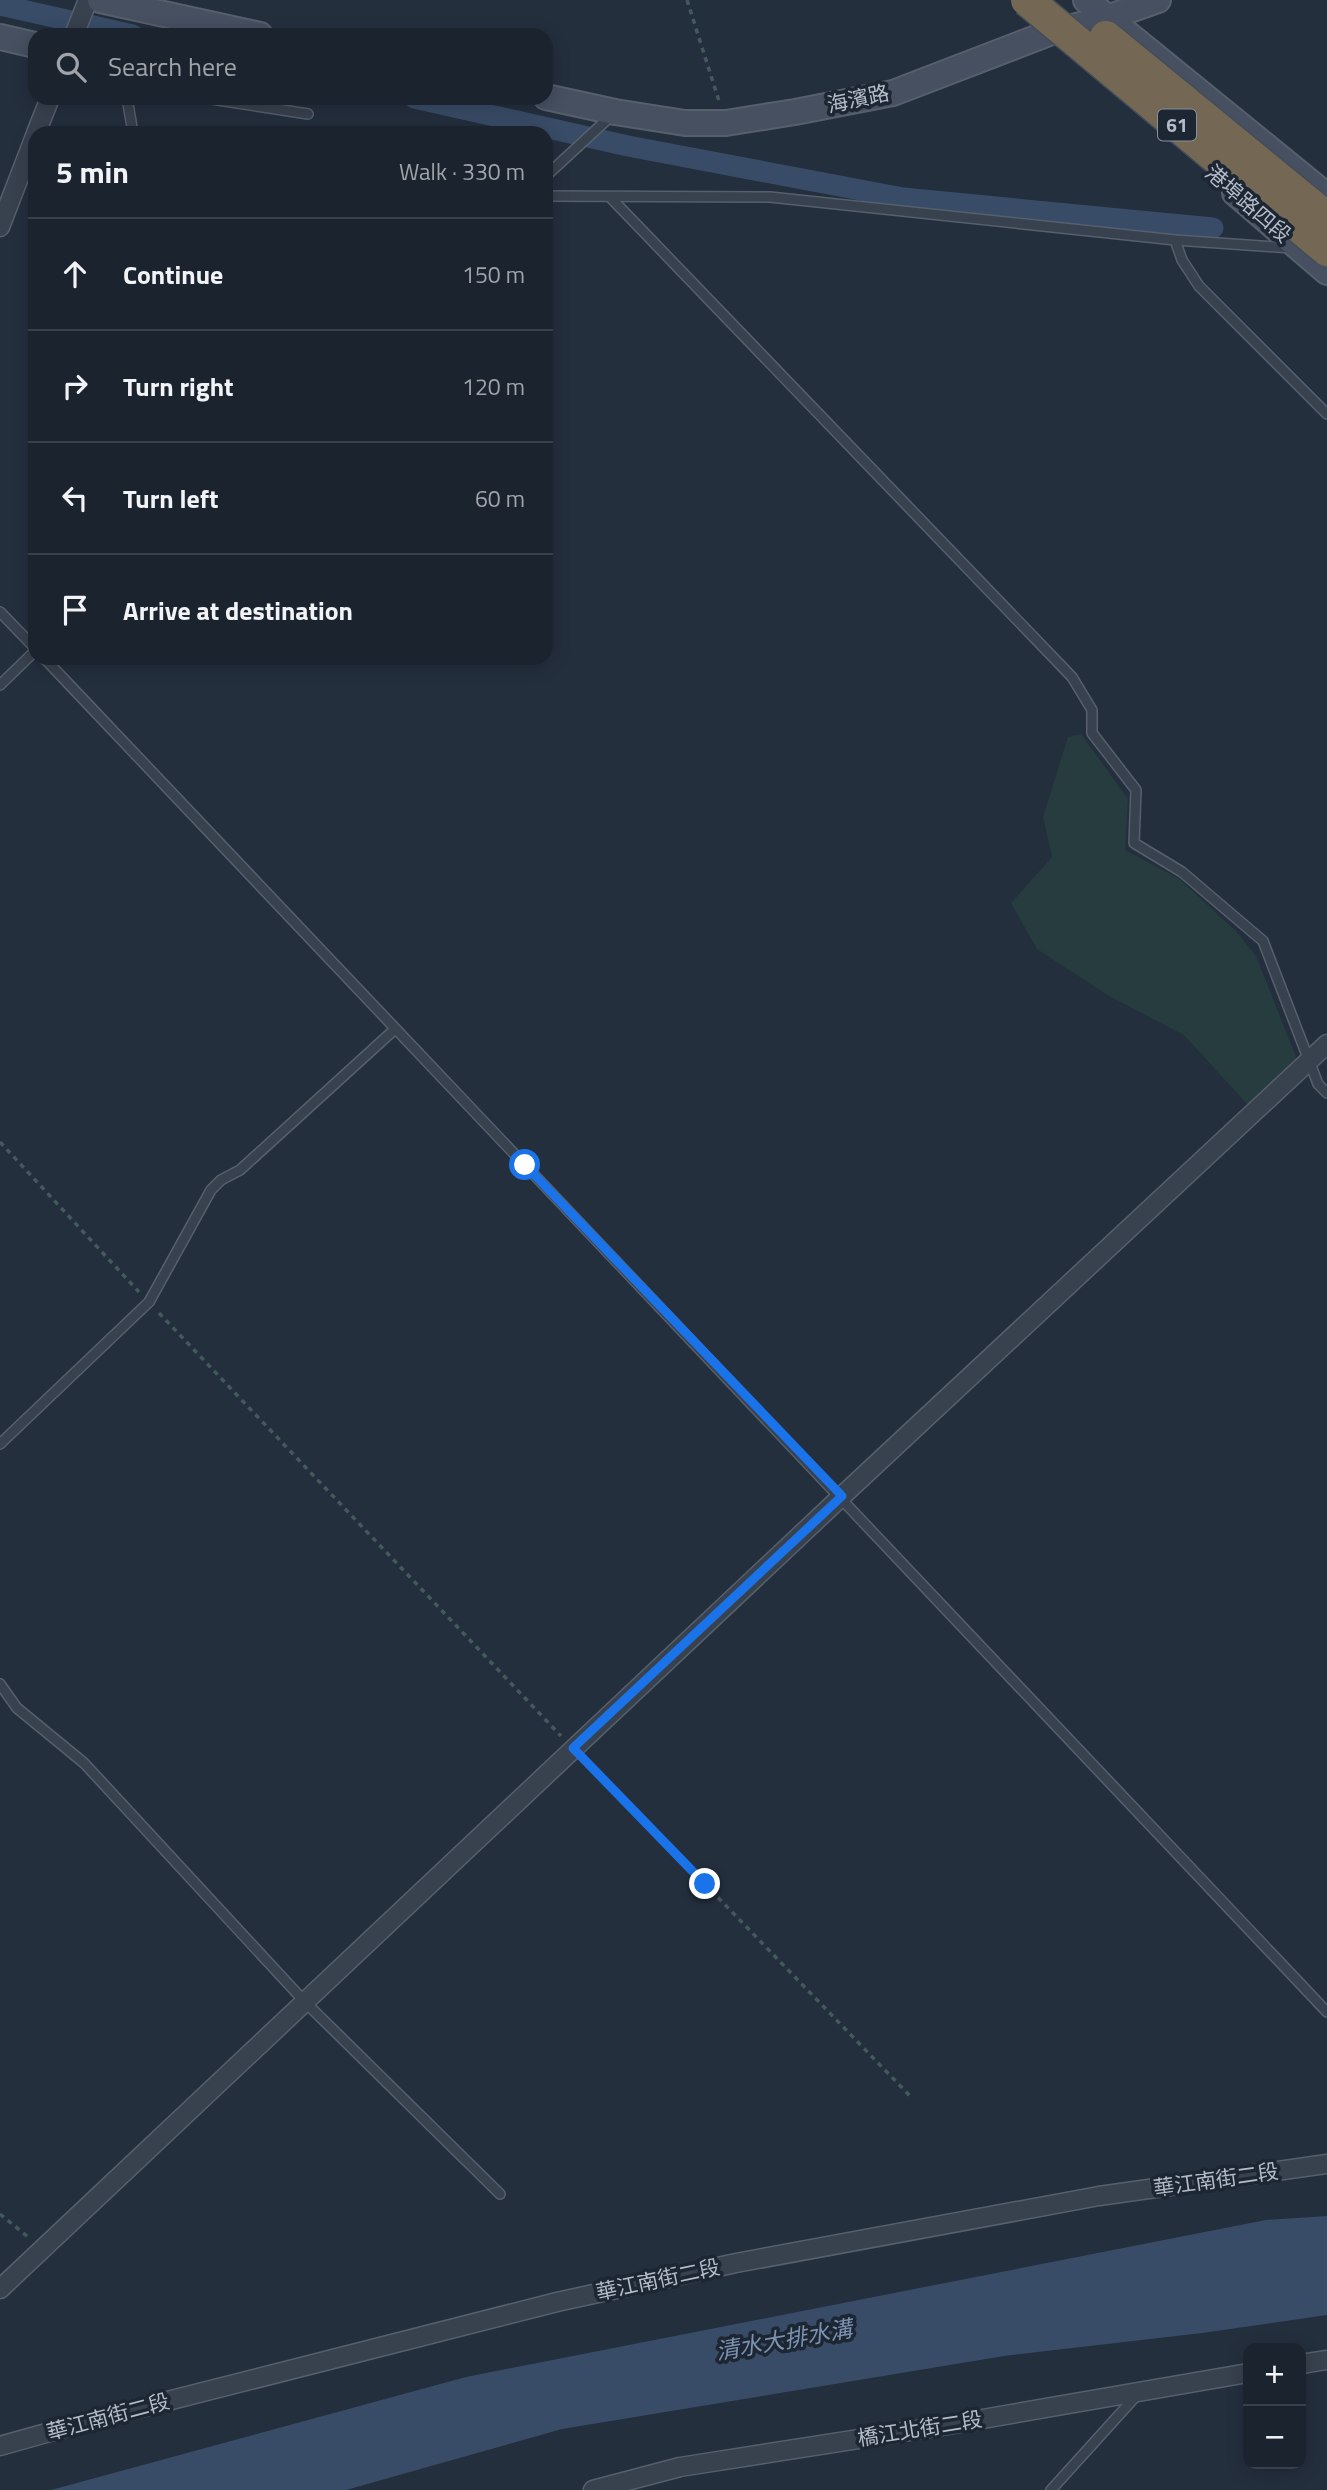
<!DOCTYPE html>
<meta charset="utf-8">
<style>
body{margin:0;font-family:"Titillium Web","Noto Sans TC",sans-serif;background:#242b36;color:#f1f3f6}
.controls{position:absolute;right:21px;bottom:21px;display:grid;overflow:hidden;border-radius:14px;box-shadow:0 4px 18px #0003}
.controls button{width:63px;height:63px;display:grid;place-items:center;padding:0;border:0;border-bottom:2px solid #39404a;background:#1b232e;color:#f1f3f6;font:35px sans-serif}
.stop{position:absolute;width:21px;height:21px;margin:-16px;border:5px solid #1a73e8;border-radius:50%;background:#fff}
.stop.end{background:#1a73e8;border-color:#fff;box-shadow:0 2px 7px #0008}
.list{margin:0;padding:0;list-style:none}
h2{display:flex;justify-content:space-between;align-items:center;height:91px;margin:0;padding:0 28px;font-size:30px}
h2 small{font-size:23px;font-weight:400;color:#a0a4aa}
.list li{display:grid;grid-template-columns:46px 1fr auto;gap:21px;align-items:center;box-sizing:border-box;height:112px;padding:0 28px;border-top:2px solid #39404a}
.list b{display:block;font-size:26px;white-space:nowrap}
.list em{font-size:23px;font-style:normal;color:#a0a4aa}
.icon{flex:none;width:38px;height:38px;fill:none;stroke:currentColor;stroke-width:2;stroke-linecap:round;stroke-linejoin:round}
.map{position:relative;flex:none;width:1327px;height:2490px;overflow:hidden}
.search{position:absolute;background:#1b232e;box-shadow:0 4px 18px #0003;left:28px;top:28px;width:525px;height:77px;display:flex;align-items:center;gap:18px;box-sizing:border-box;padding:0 24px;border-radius:21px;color:#a0a4aa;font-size:26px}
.panel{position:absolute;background:#1b232e;box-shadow:0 4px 18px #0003;left:28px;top:126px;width:525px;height:539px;border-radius:21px}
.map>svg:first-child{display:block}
</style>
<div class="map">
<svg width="1327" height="2490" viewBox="0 0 1327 2490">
<rect width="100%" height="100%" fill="#242f3e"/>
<!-- green -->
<polygon fill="#263c3f" points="1081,734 1128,799 1125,850 1178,878 1236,931 1256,956 1298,1062 1248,1105 1184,1035 1109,996 1037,949 1011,903 1052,857 1043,817 1068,737"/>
<!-- water -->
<polygon fill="#394c67" points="1327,2216 1327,2315 1202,2333 1004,2356 562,2429 346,2490 51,2490 466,2377 1266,2220"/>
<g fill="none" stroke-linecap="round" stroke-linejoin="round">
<!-- canal -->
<g stroke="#394c67" stroke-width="21">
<polyline points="0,5 133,35"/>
<polyline points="414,98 628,146 903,198 1213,228"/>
</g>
<defs>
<g id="lane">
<polyline points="127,98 133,133"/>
<polyline points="205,98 308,114"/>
<polyline points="546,176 612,115"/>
<polyline points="546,196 770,197 1175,240 1291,248"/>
<polyline points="610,197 1072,677 1092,710 1092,733 1136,790 1134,843 1182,872 1263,941 1318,1084 1327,1093"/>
<polyline points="1175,240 1182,260 1199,286 1327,414"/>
<polyline points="0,612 35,648"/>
<path d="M44,658C471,1110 901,1559 1327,2012"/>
<polyline points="0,685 35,651"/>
<polyline points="0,1444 149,1302 211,1190 221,1180 240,1170 395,1029"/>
<polyline points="0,1684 17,1708 84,1763 305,2002 500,2194"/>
<polyline points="1051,2490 1137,2395"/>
</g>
<g id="street">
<polyline points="74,35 88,0"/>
<polyline points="36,133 50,98"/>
<polyline points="0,227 35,136"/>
<polyline points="0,2289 842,1496 1327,1044"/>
<polyline points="1301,2364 1327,2360"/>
<polyline points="0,2446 89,2421 557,2302 736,2263 1099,2196 1327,2164"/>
<polyline points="593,2490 680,2467 942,2426 1248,2373"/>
</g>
<g id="secondary">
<polyline points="100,0 260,35"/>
<polyline points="1086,0 1327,196"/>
<polyline points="0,37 35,45"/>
<polyline points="546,97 615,112 685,123 726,123 795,112 893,93 1049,33 1107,18 1158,0"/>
<polyline points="1235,193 1327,272"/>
</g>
</defs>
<!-- lane casing -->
<use href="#lane" stroke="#565f6c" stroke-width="12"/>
<!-- street casing -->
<use href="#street" stroke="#565f6c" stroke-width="21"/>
<!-- secondary casing -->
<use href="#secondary" stroke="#565f6c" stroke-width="28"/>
<!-- path -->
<g stroke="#44595c" stroke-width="3.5" stroke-dasharray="5 5" stroke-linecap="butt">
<polyline points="687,0 719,101"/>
<polyline points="0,1142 139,1292"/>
<polyline points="159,1313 561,1736"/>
<polyline points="586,1761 911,2097"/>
<polyline points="0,2214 28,2237"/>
</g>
<!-- lane -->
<use href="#lane" stroke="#38414e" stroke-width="9"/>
<!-- street -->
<use href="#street" stroke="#38414e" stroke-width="18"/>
<!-- secondary -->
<use href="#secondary" stroke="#465061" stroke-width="24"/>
<defs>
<g id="highway-bridge">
<polyline points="1027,0 1327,250"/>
<polyline points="1106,37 1327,218"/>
</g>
</defs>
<!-- highway-bridge casing -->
<use href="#highway-bridge" stroke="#434c59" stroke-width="35" stroke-linecap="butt"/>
<!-- highway-bridge -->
<use href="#highway-bridge" stroke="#746855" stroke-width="32"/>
</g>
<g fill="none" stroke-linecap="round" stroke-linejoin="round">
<!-- route -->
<polyline stroke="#1a73e8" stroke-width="9" points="525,1165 842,1496 573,1748 705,1884"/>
</g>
<g text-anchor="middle" stroke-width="7" stroke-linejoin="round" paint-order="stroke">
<!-- shield labels -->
<rect fill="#1d2633" stroke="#878f9c" stroke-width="2" x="1158" y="109.5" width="38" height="31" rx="5"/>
<g font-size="19" font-weight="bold" fill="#b4bcc9">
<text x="1177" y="132">61</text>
</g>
<!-- street labels -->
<g font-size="21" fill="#b4bcc9" stroke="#1d2633">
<text transform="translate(858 99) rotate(-12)" y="7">海濱路</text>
<text transform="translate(1248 204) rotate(41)" y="7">港埠路四段</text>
<text transform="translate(1216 2180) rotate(-8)" y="7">華江南街二段</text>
<text transform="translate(658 2280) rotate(-12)" y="7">華江南街二段</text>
<text transform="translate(108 2417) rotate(-15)" y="7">華江南街二段</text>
<text transform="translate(920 2429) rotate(-9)" y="7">橋江北街二段</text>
</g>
<!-- water labels -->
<g font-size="23" font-style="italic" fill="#7c92b1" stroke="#1d2633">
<text transform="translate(784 2340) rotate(-10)" y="8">清水大排水溝</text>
</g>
</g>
</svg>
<div class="controls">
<button>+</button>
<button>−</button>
</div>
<div class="stop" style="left:525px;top:1165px"></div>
<div class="stop end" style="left:705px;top:1884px"></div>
<div class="search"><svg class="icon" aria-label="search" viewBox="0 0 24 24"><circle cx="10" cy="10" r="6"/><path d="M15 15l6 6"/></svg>Search here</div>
<section class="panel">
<h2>5 min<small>Walk · 330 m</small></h2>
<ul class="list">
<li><svg class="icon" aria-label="ahead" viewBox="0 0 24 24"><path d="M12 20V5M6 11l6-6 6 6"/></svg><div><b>Continue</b></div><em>150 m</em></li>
<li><svg class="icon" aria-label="right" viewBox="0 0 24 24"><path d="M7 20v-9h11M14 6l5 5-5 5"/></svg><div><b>Turn right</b></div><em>120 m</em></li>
<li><svg class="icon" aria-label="left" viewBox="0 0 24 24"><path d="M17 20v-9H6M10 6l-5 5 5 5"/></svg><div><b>Turn left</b></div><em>60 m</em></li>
<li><svg class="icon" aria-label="arrive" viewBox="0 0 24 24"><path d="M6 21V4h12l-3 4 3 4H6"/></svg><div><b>Arrive at destination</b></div></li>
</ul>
</section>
</div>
